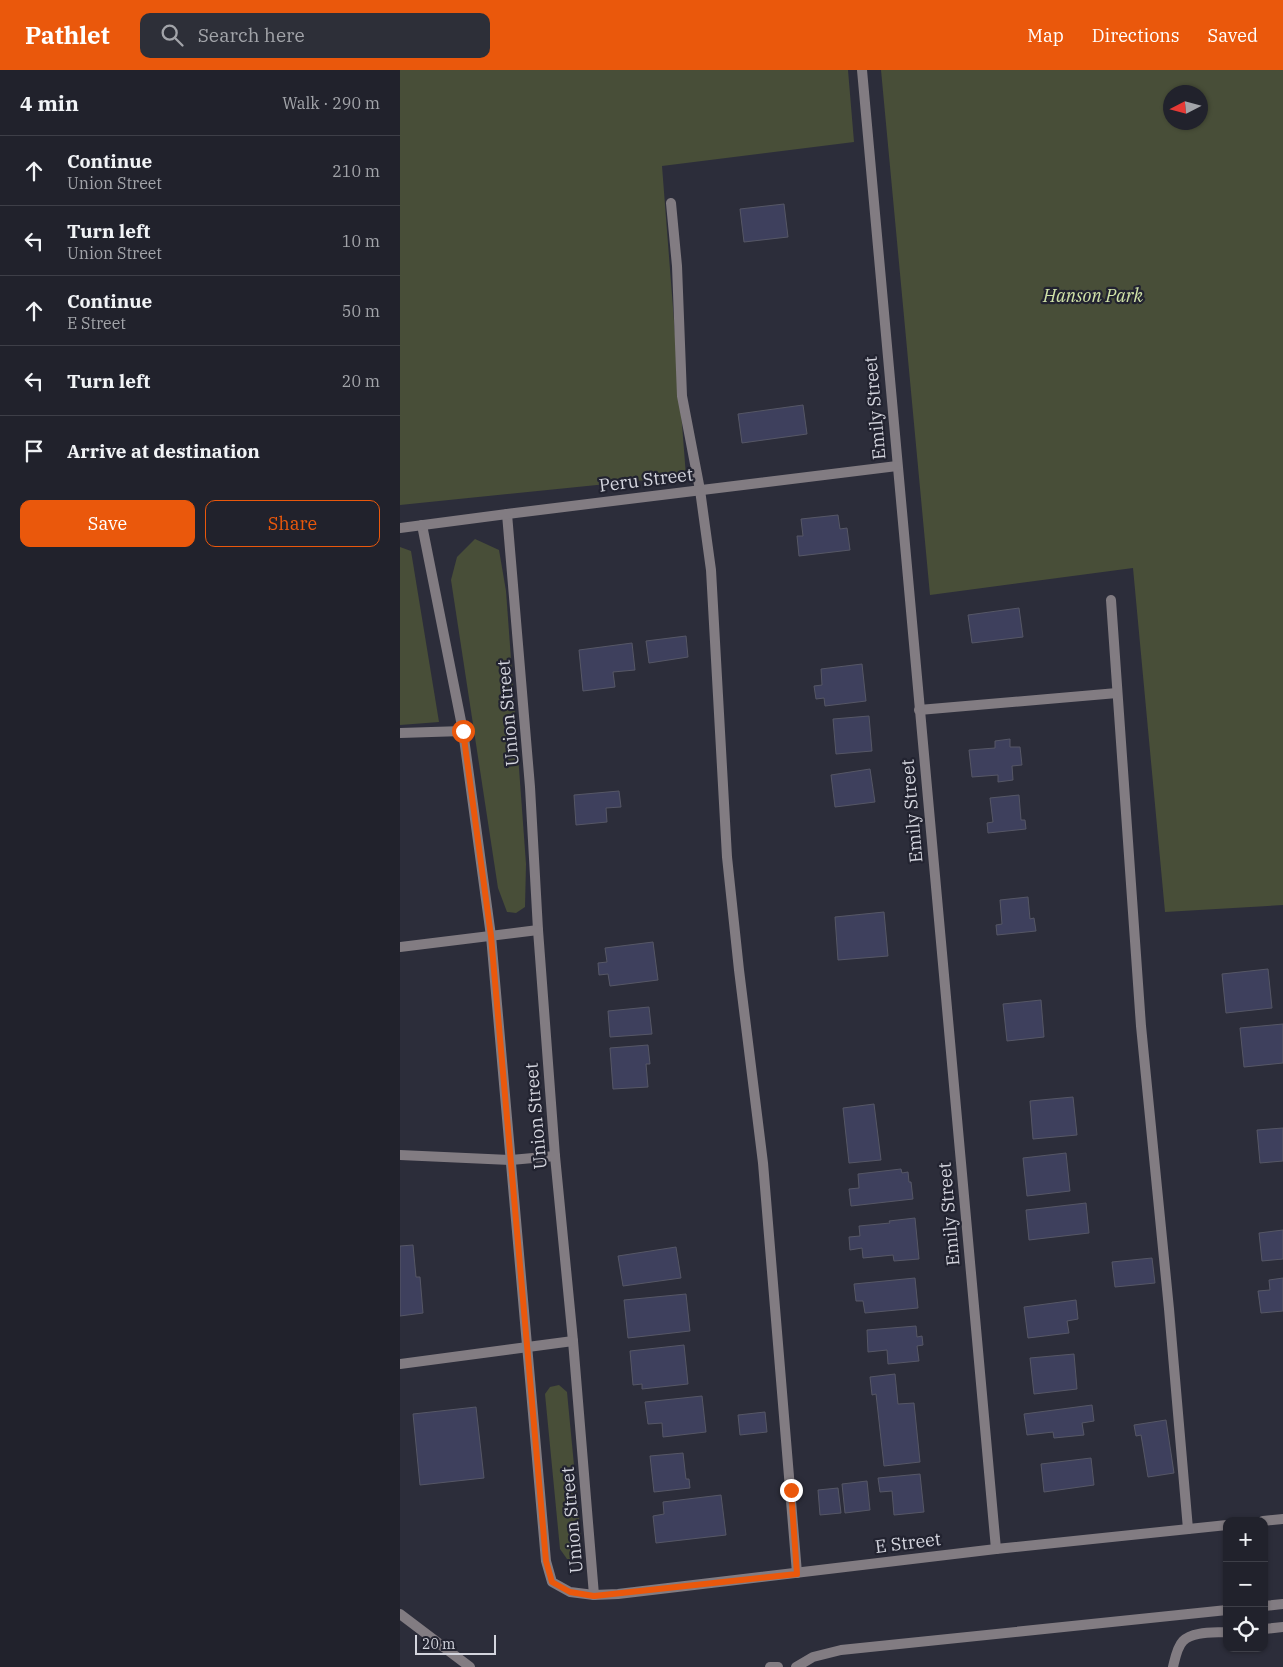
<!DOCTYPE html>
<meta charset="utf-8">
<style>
body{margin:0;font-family:"IBM Plex Serif",serif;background:#2d2f38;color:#f1f3f6}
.controls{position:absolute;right:15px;bottom:15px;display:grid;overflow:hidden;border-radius:10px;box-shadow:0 1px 4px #0004}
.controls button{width:45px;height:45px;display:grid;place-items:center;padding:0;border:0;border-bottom:1px solid #3e3f48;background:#21222c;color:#f1f3f6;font:25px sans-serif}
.compass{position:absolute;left:763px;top:15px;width:45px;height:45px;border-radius:50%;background:#21222c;box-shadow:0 1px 4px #0004;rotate:264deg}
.scale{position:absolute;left:15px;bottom:12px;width:81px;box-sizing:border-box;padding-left:5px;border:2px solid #d4d5de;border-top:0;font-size:14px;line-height:18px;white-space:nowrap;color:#d4d5de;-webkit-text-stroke:4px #222330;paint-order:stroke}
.stop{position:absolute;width:15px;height:15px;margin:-11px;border:4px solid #ea580c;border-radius:50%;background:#fff}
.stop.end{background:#ea580c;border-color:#fff;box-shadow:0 1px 5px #0008}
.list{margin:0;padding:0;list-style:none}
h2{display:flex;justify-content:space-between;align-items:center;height:65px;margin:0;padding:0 20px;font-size:21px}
h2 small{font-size:16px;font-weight:400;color:#a2a4a9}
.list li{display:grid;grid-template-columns:32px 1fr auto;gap:15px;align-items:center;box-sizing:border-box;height:70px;padding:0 20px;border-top:1px solid #3e3f48}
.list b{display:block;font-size:19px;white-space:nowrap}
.list p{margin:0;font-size:16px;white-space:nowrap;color:#a2a4a9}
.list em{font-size:16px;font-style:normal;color:#a2a4a9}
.actions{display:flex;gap:10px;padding:15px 20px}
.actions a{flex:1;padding:11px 0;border:1px solid #ea580c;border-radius:10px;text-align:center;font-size:18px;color:#ea580c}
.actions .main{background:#ea580c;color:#fff}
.icon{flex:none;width:28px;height:28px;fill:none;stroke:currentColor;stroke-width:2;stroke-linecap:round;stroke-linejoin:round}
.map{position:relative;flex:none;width:883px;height:1597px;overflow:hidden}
header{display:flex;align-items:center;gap:30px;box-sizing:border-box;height:70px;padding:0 25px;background:#ea580c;color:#fff}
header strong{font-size:24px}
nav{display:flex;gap:28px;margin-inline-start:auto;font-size:18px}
.search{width:350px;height:45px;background:#2d2f38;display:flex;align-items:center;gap:12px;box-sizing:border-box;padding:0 18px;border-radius:10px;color:#a2a4a9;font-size:19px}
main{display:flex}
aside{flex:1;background:#21222c}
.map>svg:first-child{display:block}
</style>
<header>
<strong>Pathlet</strong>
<div class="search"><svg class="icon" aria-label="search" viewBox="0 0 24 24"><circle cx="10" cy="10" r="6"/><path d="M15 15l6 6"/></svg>Search here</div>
<nav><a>Map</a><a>Directions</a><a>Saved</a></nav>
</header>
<main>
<aside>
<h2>4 min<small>Walk · 290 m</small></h2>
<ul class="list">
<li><svg class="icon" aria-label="ahead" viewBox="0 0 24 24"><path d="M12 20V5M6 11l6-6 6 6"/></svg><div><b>Continue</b><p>Union Street</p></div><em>210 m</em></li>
<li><svg class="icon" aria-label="left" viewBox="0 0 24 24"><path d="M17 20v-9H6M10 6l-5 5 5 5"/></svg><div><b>Turn left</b><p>Union Street</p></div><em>10 m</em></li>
<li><svg class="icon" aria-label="ahead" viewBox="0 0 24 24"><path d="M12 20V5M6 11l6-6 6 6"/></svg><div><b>Continue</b><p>E Street</p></div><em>50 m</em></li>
<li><svg class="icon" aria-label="left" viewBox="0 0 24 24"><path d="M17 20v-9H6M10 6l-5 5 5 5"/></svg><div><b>Turn left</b></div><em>20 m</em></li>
<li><svg class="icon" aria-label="arrive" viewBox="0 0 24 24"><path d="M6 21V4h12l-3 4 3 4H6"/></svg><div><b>Arrive at destination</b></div></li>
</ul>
<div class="actions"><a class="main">Save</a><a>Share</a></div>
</aside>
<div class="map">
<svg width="883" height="1597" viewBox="0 0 883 1597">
<rect width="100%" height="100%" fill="#2c2d3a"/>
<!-- green -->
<g fill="#484e38" fill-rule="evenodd">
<polygon points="0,0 448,0 454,72 262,96 286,406 0,435"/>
<path d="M481,0H883V835L765,842L733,498L530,525ZM771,22H801V52H771Z"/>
<polygon points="75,469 99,480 106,521 126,794 125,837 116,843 107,842 98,818 51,510 57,487"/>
<polygon points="0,477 11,481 39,652 0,655"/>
<polygon points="159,1315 167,1322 182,1479 176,1489 167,1489 160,1479 145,1324 150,1317"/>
</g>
<!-- building -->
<g fill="#3e405d" stroke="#565766">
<polygon points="384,134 388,167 344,172 340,139"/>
<polygon points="403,335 407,364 342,373 338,344"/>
<polygon points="438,445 440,459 447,458 450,480 399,486 397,466 403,466 401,449"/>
<polygon points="619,538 623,567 572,573 568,545"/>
<polygon points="286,566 288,587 249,593 246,571"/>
<polygon points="232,573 235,600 213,602 215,617 183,621 179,580"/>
<polygon points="462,594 466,631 425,636 424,628 416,629 414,616 422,615 421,599"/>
<polygon points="469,646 472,681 436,684 433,649"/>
<polygon points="610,669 610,677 620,677 622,695 612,696 613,710 598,712 598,705 572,707 569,680 595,678 595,671"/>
<polygon points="470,699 475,732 435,737 431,705"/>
<polygon points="219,721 221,737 206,738 207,752 176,755 174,725"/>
<polygon points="619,725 621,750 625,750 626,759 588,763 587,753 593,752 590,728"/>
<polygon points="628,827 630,849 634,848 636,861 597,865 596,855 602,854 600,830"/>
<polygon points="484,842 488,886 438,890 435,847"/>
<polygon points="253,872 258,910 210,916 208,904 199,905 198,893 207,892 205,878"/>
<polygon points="868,899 872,938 826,943 822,904"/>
<polygon points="641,930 644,967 607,971 603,934"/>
<polygon points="249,937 252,964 210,967 208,941"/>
<polygon points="883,954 883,993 844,997 840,958"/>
<polygon points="248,975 250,994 246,994 248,1017 213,1019 210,978"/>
<polygon points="673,1027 677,1065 633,1069 630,1031"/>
<polygon points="474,1034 481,1090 449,1093 443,1038"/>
<polygon points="883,1058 883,1091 860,1093 857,1060"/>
<polygon points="666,1083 670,1121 627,1126 623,1088"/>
<polygon points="501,1099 502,1103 508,1102 509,1112 511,1112 513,1129 451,1136 449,1119 459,1118 458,1104"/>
<polygon points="686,1133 689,1163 629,1170 626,1140"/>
<polygon points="515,1148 519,1189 494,1191 493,1185 463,1188 462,1178 450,1180 449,1167 460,1166 459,1156 490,1153 489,1151"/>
<polygon points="883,1160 883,1189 862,1191 859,1163"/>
<polygon points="13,1175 16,1207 20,1207 23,1243 0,1246 0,1176"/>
<polygon points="276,1177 281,1208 223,1216 218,1186"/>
<polygon points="752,1188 755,1213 715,1217 712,1192"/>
<polygon points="515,1208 518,1238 465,1243 463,1231 456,1231 454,1214"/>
<polygon points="883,1208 883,1241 861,1243 858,1221 870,1220 869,1210"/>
<polygon points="286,1224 290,1261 228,1268 224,1230"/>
<polygon points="676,1230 678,1249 667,1251 669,1263 628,1268 624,1237"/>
<polygon points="516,1256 517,1267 522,1266 523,1275 517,1276 519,1291 488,1294 487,1280 468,1282 467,1260"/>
<polygon points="284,1275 288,1314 242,1319 242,1314 233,1315 230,1281"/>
<polygon points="674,1284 677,1319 634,1324 630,1288"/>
<polygon points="495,1304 498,1334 514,1333 520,1392 484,1396 476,1324 472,1325 470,1307"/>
<polygon points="302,1326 306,1362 263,1367 262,1353 248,1354 245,1332"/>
<polygon points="692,1335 694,1351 682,1353 684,1365 654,1368 653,1362 627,1365 624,1344"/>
<polygon points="76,1337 84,1408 20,1415 13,1344"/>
<polygon points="365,1342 367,1362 340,1365 338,1345"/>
<polygon points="766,1350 774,1403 748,1407 741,1365 736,1366 734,1355"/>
<polygon points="283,1383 286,1409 289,1409 290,1418 254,1422 250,1386"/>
<polygon points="691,1388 694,1415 644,1422 641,1394"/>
<polygon points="520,1404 524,1442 494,1445 492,1421 480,1422 478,1408"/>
<polygon points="467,1411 470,1440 445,1443 442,1414"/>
<polygon points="438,1418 441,1443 420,1445 418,1420"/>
<polygon points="321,1425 326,1465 256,1473 253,1446 264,1444 263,1432"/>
</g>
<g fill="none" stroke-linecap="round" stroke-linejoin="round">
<!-- lane -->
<g stroke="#827c82" stroke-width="10">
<polyline points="271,133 277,196 282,326 300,420 311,500 327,787 339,900 363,1093 397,1503"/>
<polyline points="711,530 741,956 769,1239 788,1459"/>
<polyline points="519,640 717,623"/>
<polyline points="0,663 63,661"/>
<polyline points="0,1085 111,1090 155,1086"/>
<polyline points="864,1536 883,1534"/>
<polyline points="0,1544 70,1597"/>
<polyline points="864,1559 883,1557"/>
<polyline points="370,1597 378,1597"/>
<polyline points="396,1597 413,1587 441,1580 827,1540"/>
<path d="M773,1597C775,1589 777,1577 783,1571C793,1561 814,1563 827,1562"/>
</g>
<!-- street -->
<g stroke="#827c82" stroke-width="10">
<polyline points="462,0 596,1479"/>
<polyline points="107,444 130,717 138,860 155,1086 173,1271 194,1525"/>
<polyline points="22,455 63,661 91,866 146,1491 152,1512 170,1522 194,1525 218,1524 596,1479 827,1455"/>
<polyline points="0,458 107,444 497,396"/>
<polyline points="0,877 138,860"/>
<polyline points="0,1294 173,1271"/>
<polyline points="863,1451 883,1449"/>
</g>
</g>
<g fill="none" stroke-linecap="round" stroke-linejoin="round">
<!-- route -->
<polyline stroke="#ea580c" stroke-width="6" points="63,661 91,866 146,1491 152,1512 170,1522 194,1526 397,1504 391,1420"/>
</g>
<g text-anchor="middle" stroke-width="4.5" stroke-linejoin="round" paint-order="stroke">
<!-- park labels -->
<g font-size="18" font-style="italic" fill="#d1e3a8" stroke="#222330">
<text x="693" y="232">Hanson Park</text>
</g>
<!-- street labels -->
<g font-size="18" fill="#d4d5de" stroke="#222330">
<text transform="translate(475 338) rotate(-95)" y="6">Emily Street</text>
<text transform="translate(246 410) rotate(-7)" y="6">Peru Street</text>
<text transform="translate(108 643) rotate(-95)" y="6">Union Street</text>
<text transform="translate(512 741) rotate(-95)" y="6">Emily Street</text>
<text transform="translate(136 1046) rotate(-95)" y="6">Union Street</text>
<text transform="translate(549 1144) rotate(-95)" y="6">Emily Street</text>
<text transform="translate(172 1450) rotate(-95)" y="6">Union Street</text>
<text transform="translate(508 1473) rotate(-7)" y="6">E Street</text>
</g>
</g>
</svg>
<div class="controls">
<button>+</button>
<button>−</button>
<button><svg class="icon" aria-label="locate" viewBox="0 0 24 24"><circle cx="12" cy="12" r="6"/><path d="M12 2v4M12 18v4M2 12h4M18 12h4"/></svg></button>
</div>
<svg class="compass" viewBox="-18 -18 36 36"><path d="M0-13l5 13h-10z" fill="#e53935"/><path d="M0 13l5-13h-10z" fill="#a2a4a9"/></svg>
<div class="scale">20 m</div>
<div class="stop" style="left:63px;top:661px"></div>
<div class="stop end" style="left:391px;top:1420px"></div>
</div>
</main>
